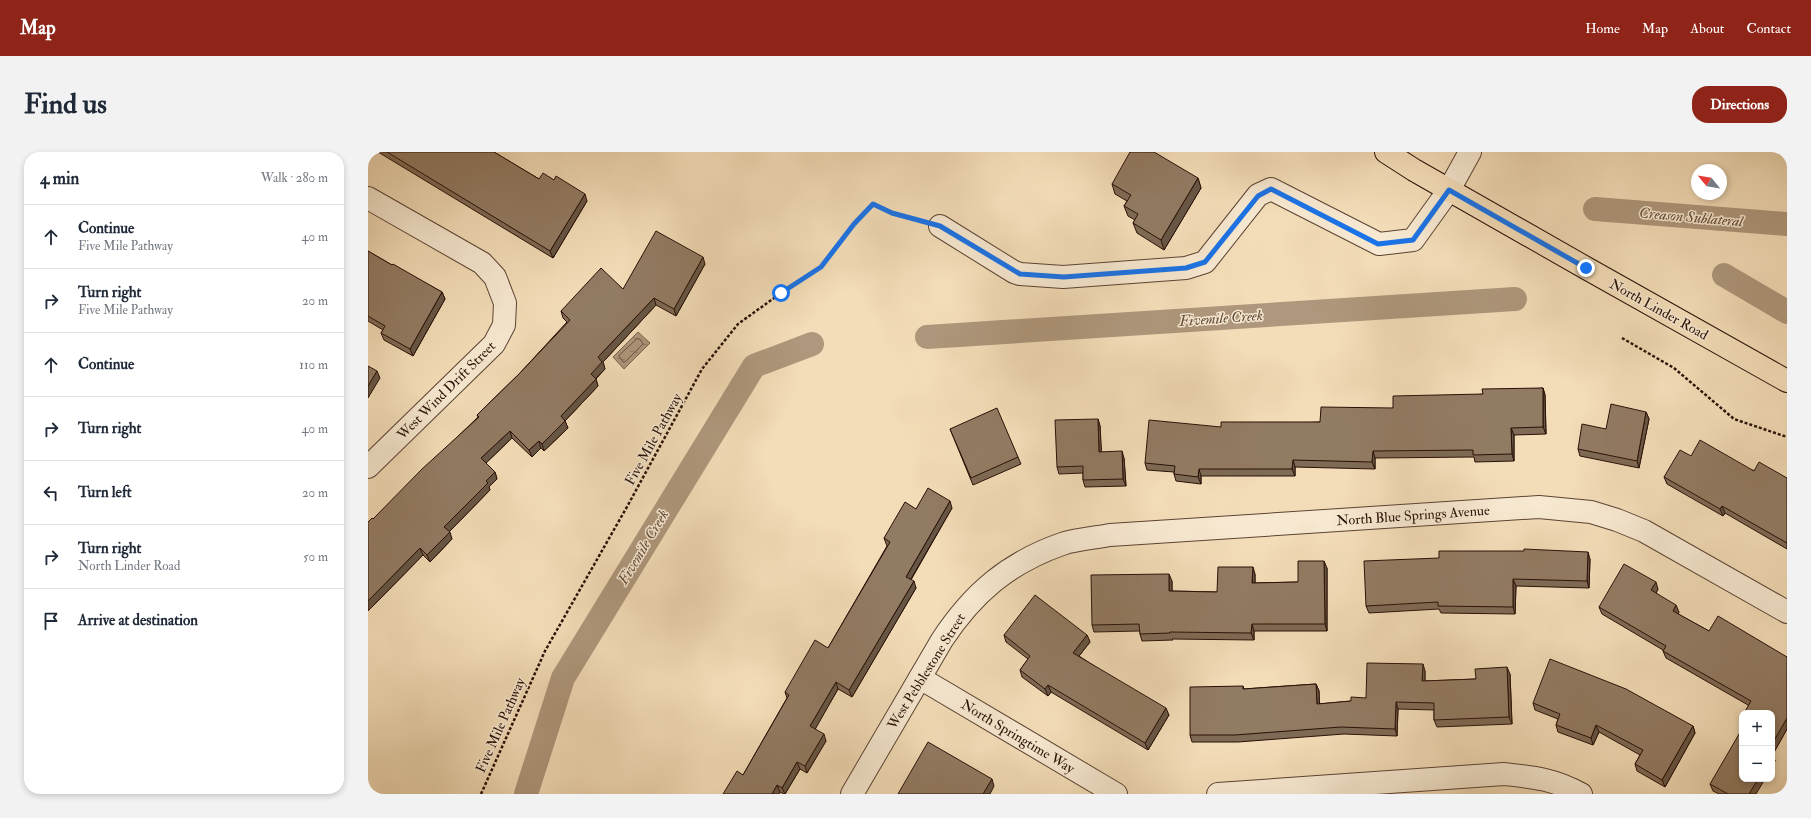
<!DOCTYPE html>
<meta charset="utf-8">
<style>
body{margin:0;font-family:"IM FELL Double Pica",serif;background:#f2f2f3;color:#1f2937}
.controls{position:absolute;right:12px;bottom:12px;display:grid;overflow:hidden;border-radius:8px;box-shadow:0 2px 6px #0003}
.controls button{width:36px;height:36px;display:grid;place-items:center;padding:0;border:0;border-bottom:1px solid #e0e1e3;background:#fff;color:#1f2937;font:20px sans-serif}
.compass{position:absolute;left:1323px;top:12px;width:36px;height:36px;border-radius:50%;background:#fff;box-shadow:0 2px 6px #0003;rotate:300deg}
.stop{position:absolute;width:12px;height:12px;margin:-9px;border:3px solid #1a73e8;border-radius:50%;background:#fff}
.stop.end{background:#1a73e8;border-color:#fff;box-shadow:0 1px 4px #0008}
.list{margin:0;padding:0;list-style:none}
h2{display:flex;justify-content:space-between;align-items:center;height:52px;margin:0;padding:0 16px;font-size:17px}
h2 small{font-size:13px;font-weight:400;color:#747a83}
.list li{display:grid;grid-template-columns:26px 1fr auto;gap:12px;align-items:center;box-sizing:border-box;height:64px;padding:0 16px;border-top:1px solid #e0e1e3}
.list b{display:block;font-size:15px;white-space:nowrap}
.list p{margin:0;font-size:13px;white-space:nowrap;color:#747a83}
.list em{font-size:13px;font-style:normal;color:#747a83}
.icon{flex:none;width:22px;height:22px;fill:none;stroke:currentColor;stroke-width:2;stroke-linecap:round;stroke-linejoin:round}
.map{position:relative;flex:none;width:1419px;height:642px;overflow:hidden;border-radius:16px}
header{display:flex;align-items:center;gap:24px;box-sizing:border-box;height:56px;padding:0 20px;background:#8f2418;color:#fff}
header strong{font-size:19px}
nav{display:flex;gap:22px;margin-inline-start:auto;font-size:14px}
.intro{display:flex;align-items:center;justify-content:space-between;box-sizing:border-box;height:96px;padding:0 24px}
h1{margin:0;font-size:28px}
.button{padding:10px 18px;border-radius:16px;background:#8f2418;color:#fff;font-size:14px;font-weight:700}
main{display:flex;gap:24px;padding:0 24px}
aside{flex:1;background:#fff;border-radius:16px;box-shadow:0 2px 6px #0003}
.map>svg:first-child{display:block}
</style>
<header>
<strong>Map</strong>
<nav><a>Home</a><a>Map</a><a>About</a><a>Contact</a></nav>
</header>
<div class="intro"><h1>Find us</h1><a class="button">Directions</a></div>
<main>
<aside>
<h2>4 min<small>Walk · 280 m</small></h2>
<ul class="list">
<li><svg class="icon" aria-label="ahead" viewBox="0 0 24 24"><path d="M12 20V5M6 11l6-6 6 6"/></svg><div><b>Continue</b><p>Five Mile Pathway</p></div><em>40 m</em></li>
<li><svg class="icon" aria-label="right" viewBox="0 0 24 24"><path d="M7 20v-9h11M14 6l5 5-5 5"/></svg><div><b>Turn right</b><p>Five Mile Pathway</p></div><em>20 m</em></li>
<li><svg class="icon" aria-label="ahead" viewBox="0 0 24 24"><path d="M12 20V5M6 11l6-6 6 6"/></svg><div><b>Continue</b></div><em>110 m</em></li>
<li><svg class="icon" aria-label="right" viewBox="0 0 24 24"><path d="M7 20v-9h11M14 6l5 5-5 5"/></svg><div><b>Turn right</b></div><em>40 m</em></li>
<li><svg class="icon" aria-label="left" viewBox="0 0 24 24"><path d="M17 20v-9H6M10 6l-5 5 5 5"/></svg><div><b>Turn left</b></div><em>20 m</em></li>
<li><svg class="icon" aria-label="right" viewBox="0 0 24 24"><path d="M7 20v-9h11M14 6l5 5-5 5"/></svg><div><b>Turn right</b><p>North Linder Road</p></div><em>50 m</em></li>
<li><svg class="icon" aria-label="arrive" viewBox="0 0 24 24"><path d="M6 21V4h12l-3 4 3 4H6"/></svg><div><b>Arrive at destination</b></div></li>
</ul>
</aside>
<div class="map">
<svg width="1419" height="642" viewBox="0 0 1419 642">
<defs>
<pattern id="water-ripples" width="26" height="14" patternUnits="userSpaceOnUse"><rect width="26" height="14" fill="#ae977c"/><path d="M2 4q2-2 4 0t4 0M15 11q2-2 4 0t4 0" fill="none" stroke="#8e7a64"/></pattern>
</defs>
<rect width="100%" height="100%" fill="#f3ddb8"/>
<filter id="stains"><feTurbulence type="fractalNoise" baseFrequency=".005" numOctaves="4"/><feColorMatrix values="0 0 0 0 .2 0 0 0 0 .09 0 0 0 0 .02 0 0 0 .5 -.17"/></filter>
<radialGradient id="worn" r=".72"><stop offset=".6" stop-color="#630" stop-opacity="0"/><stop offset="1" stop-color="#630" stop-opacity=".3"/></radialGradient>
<!-- water -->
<polygon fill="url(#water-ripples)" stroke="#79614d" points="270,180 282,191 256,217 245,205"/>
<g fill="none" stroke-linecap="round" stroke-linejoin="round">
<!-- shore -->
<polygon stroke="#6c5442" stroke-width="1" points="269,187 272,187 275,192 257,210 255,210 251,204"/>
<!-- canal -->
<g stroke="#ae977c" stroke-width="24">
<polyline points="1227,57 1419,72"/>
<polyline points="1356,123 1419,160"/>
<polyline points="559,185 1147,147"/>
<polyline points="158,642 195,526 386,214 444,192"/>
</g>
<defs>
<g id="minor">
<polyline points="0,46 114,111 127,125 137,151 136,173 126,192 0,315"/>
<polyline points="572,74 646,120 652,122 695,125 818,116 837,110 890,43 903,37 1011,92 1045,88 1081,38 1102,0"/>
<polyline points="552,526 748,642"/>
<path d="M484,642L574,488C605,441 640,411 694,392C709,387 727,386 742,383L1171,355L1223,360L1249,368L1276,379L1419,460"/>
<path d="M850,642L1136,622C1165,625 1186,627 1213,642"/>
</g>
<polyline id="major" points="1018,0 1046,18 1218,116 1419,229"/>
</defs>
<!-- minor casing -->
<use href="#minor" stroke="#5c4333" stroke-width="24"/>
<!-- major casing -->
<use href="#major" stroke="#291007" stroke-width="24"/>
<!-- path -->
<g stroke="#291007" stroke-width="2.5" stroke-dasharray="3 2" stroke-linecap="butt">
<polyline points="1254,186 1306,216 1366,267 1419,285"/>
<polyline points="113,642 177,499 260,353 334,217 370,172 413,141 453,115 486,72 505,53 524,61 550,68"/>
</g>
<!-- minor -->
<use href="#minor" stroke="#f7e9d1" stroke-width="22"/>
<!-- major -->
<use href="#major" stroke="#f3ddb8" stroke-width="22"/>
</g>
<!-- wall -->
<g fill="#7e6a55" stroke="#291007">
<polygon points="10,0 126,0 171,27 186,28 219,49 185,106"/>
<polygon points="830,26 833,36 796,98 769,81 765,71 767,68 760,64 756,54 759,49 747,42 744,32"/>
<polygon points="0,99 24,113 74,140 77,147 45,204 16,188 13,181 15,178 0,169"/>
<polygon points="337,112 308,164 288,153 235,210 237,217 228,227 230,234 197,269 200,276 176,299 173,296 164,305 144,286 118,311 127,320 129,327 121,335 122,338 81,380 84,387 62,410 55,403 0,459 0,370 5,367 110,265 109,263 151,222 199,170 195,166 193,159 255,137"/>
<polygon points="1175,236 1177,243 1178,282 1146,283 1146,309 1107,310 1106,305 1007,306 1007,317 927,315 927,324 833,324 833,332 808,329 806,322 806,320 779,318 777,311 853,275 952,270 1025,256 1115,242"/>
<polygon points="1278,260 1281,267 1271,316 1212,304 1210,297 1238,277"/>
<polygon points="730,267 732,274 733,300 756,306 758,334 717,335 715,328 715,321 691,322 689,315"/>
<polygon points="582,277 650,305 653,312 605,333"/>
<polygon points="1323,304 1419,326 1419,397 1357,361 1355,364 1299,332 1296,325"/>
<polygon points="584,356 543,428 548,436 484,545 470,537 447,577 458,589 439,621 432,617 417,642 416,642 375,623 419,546 417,540 460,496 519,394 516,386 548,357"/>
<polygon points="1222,407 1221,436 1148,434 1147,462 1073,461 1071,457 1001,461 998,454"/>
<polygon points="959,416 959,479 886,479 886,488 804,487 805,488 774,489 772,482 772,479 726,480 724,473 804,429 804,439 849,440 887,422 887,431 930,430"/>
<polygon points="1290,437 1288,441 1311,460 1310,462 1341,479 1419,505 1419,577 1405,602 1407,609 1380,553 1298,506 1295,499 1295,498 1234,462 1231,455"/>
<polygon points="636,483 719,483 722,490 711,504 801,563 780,598 683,540 680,544 654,525 652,518 660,507 638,490"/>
<polygon points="1057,519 1057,529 1108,527 1142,522 1144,572 1069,575 1066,568 1066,558 1030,557 1029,584 976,582 870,590 824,590 822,583 875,534 876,537 948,532 951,539 951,552 983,549 998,546"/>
<polygon points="1165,551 1325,574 1327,581 1297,635 1269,619 1267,612 1272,603 1231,580 1225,593 1190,580 1188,573 1190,567 1167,558"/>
<polygon points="1342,632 1388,642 1351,642 1345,639"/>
</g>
<!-- shaded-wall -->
<g fill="#665645" stroke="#291007">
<polygon points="830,26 833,36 796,98 793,88"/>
<polygon points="217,42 219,49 185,106 182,99"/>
<polygon points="335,105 337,112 308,164 306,157"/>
<polygon points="74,140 77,147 45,204 42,197"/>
<polygon points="286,146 288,153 235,210 237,217 225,229 223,222 230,205"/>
<polygon points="9,219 12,226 0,246 0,234"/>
<polygon points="228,227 230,234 197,269 200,276 176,299 174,292 193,264"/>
<polygon points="1175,236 1177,243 1178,282 1175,275"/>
<polygon points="1278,260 1281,267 1271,316 1269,309"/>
<polygon points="730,267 732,274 734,307 731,300"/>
<polygon points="1143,276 1146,283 1146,309 1144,302"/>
<polygon points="142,279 144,286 116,313 113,306"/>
<polygon points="171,289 173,296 164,305 161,298"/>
<polygon points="754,299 756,306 758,334 755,327"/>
<polygon points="1005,299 1007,306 1007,317 1004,310"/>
<polygon points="925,308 927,315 927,324 924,317"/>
<polygon points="831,317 833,324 833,332 830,325"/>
<polygon points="127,320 129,327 121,335 122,338 79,382 76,375 118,329"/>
<polygon points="582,349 584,356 540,432 538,425"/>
<polygon points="1354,354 1357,361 1355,364 1352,357"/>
<polygon points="82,380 84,387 62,410 59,403"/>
<polygon points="52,396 55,403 0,459 0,449"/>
<polygon points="1220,400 1222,407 1221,436 1219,429"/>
<polygon points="956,409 959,416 959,479 957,472"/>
<polygon points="885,415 887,422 887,438 884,431"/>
<polygon points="801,422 804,429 804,446 801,439"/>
<polygon points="1145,427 1148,434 1147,462 1145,455"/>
<polygon points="546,429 548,436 484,545 481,538"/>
<polygon points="1288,430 1290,437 1286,445 1283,438"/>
<polygon points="1308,453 1311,460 1308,466 1305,459"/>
<polygon points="884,472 886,479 886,488 883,481"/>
<polygon points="719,483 722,490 708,508 705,501"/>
<polygon points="1055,512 1057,519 1057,536 1054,529"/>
<polygon points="1139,515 1142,522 1144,572 1141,565"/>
<polygon points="468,530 470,537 445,581 442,574"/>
<polygon points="948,532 951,539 952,559 949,552"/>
<polygon points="680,533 683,540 680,544 677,537"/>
<polygon points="1028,550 1030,557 1029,584 1027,577"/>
<polygon points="798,556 801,563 780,598 777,591"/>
<polygon points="1419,566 1419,577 1405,602 1407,609 1404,614 1404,592"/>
<polygon points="1228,573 1231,580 1225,593 1223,586"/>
<polygon points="1325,574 1327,581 1297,635 1294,628"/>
<polygon points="456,582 458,589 439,621 437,614"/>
<polygon points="429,610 432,617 417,642 414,636"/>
<polygon points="624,627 626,634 622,642 615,642"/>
<polygon points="1390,627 1397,627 1388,642 1381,642"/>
<polygon points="409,633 412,640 411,642 404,642"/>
</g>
<!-- building -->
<g fill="#927b63" stroke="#291007">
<polygon points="19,0 126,0 171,27 175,21 186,28 188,24 217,42 182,99"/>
<polygon points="762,0 786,0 830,26 793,88 765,71 770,62 756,54 763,43 744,32"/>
<polygon points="288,79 335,105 306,157 286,146 230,205 234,210 223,222 228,227 193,264 197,269 174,292 171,289 161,298 142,279 113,306 127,320 118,329 120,331 76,375 82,380 59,403 52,396 0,449 0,370 4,366 5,367 54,317 111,265 109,263 151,222 202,168 193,159 233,116 255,137"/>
<polygon points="0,99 24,113 25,112 74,140 42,197 13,181 17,174 0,164"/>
<polygon points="0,214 9,219 0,234"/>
<polygon points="1175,236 1175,275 1143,276 1144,302 1105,303 1105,298 1005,299 1004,310 925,308 924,317 831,317 830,325 806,322 807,314 777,311 781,268 853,275 853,270 952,270 953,255 1025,256 1025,244 1115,242 1114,237"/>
<polygon points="1243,252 1278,260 1269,309 1210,297 1214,272 1238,277"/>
<polygon points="629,256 650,305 603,326 582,277"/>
<polygon points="730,267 731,300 754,299 755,327 715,328 715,314 689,315 687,268"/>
<polygon points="1332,288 1386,319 1391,310 1419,326 1419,391 1354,354 1352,357 1296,325 1312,298 1323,304"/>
<polygon points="560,336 582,349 538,425 546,429 481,538 468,530 442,574 456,582 437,614 429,610 414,636 409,633 404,642 355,642 369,619 375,623 421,543 417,540 447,488 460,496 522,390 516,386 537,350 548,357"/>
<polygon points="1156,397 1220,400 1219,429 1145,427 1145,455 1070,454 1070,450 998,454 996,409 1071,406 1071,399 1156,399"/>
<polygon points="930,409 956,409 957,472 884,472 883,481 802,480 802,481 772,482 771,472 724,473 723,423 801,422 801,439 849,440 850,415 885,415 884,431 930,430"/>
<polygon points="1256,412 1288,430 1283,438 1308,453 1305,459 1341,479 1350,464 1419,505 1419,566 1404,592 1404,561 1376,561 1383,549 1295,499 1298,494 1231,455"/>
<polygon points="667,443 719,483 705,501 798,556 777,591 680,533 677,537 652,518 662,504 636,483"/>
<polygon points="1182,507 1258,537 1325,574 1294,628 1267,612 1275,598 1228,573 1223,586 1188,573 1192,562 1165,551"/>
<polygon points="999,511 1055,512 1054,529 1108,527 1107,517 1139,515 1141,565 1066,568 1066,551 1028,550 1027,577 973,575 867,583 822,583 822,535 875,534 875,537 948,532 949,552 983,549 983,545 998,546"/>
<polygon points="1374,577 1374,627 1390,627 1381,642 1360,642 1342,632"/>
<polygon points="560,590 624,627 615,642 530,642"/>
</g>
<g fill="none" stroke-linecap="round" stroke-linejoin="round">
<!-- route -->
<polyline stroke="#1a73e8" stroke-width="5" points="413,141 453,115 486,72 505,52 524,61 572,74 652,122 696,125 818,116 837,110 890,44 903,37 1010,92 1045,88 1081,38 1218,116"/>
</g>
<g text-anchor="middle" stroke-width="3" stroke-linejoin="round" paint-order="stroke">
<!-- street labels -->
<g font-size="14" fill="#291007" stroke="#f7e9d1">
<text transform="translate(1291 157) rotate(29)" y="5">North Linder Road</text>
<text transform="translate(78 238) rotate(-45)" y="5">West Wind Drift Street</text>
<text transform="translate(285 287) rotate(-61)" y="5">Five Mile Pathway</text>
<text transform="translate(1045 363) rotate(-4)" y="5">North Blue Springs Avenue</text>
<text transform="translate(558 519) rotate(-58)" y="5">West Pebblestone Street</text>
<text transform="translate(132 573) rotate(-66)" y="5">Five Mile Pathway</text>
<text transform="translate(650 584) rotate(31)" y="5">North Springtime Way</text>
</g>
<!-- water labels -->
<g font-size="15" font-style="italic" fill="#654d3c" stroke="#f7e9d1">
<text transform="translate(1323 65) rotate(5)" y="5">Creason Sublateral</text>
<text transform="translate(853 166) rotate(-4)" y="5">Fivemile Creek</text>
<text transform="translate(275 395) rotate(-59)" y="5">Fivemile Creek</text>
</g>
</g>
<rect width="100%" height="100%" filter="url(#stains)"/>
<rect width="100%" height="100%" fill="url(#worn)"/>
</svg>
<div class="controls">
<button>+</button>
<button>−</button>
</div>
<svg class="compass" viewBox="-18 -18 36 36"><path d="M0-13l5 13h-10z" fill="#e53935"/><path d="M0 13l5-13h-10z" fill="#747a83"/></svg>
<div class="stop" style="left:413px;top:141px"></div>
<div class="stop end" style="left:1218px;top:116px"></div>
</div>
</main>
